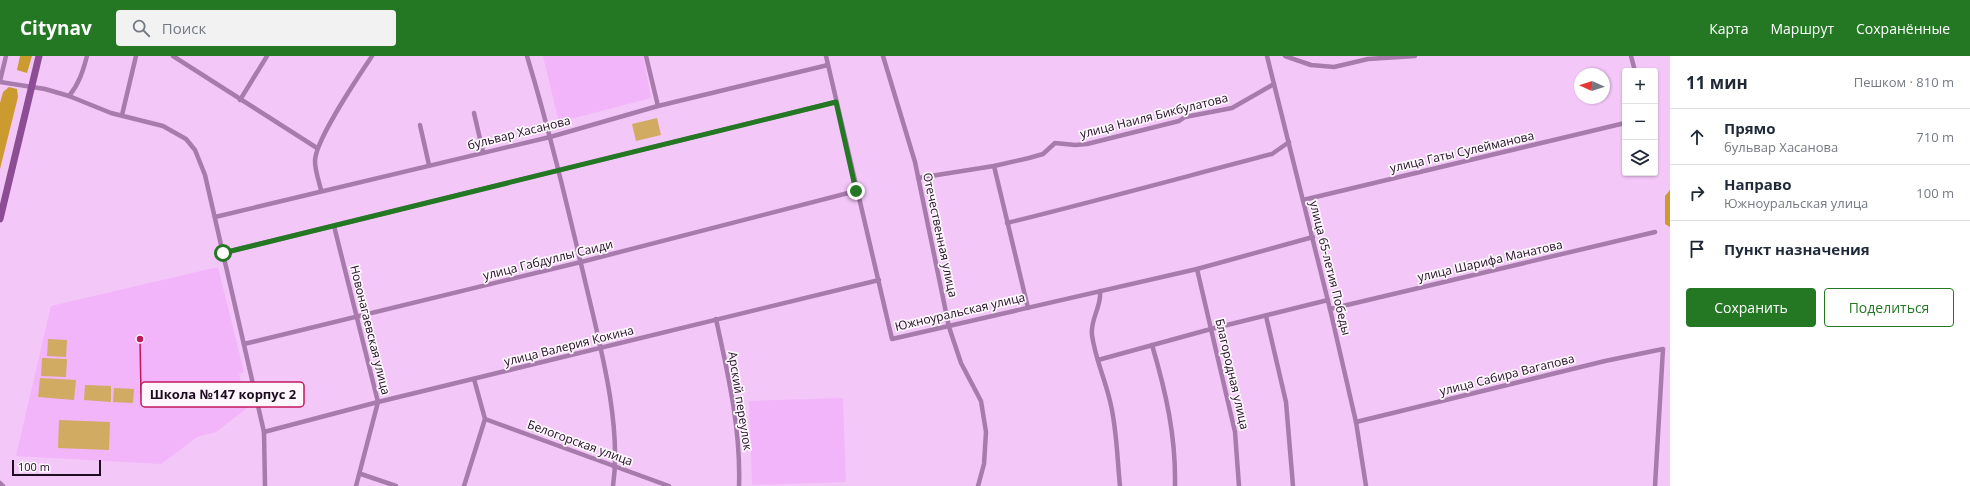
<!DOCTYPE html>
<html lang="ru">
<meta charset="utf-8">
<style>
body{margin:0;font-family:"Open Sans",sans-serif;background:#f2f2f3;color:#1f2937}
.controls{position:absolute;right:12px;top:12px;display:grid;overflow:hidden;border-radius:4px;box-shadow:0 1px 3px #0004}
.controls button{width:36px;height:36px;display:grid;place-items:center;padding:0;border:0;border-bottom:1px solid #e0e1e3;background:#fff;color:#1f2937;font:20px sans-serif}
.compass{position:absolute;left:1574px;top:12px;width:36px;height:36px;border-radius:50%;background:#fff;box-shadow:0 1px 3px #0004;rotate:273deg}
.scale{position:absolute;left:12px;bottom:10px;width:89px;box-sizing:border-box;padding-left:4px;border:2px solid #200c22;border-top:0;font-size:11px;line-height:14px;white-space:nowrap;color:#200c22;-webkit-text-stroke:3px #fdf7fd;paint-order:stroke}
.stop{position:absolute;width:12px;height:12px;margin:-9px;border:3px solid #247824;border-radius:50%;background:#fff}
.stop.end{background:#247824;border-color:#fff;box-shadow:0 1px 4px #0008}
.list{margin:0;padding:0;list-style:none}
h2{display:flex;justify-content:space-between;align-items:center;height:52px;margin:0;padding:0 16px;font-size:17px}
h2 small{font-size:13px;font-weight:400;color:#747a83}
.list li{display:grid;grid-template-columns:26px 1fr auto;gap:12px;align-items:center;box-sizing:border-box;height:56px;padding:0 16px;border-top:1px solid #e0e1e3}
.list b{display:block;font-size:15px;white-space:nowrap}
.list p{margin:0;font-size:13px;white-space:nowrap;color:#747a83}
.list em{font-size:13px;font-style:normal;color:#747a83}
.actions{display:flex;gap:8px;padding:12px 16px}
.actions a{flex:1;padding:9px 0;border:1px solid #247824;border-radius:4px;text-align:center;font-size:14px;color:#247824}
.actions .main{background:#247824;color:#fff}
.icon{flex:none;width:22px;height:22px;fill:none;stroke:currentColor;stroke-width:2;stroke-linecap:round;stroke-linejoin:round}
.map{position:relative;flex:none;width:1670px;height:430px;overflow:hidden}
header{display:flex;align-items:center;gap:24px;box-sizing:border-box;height:56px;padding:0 20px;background:#247824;color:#fff}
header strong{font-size:19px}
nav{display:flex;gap:22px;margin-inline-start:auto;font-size:14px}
.search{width:280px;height:36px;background:#f2f2f3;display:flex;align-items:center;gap:10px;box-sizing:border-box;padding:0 14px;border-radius:4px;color:#747a83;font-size:15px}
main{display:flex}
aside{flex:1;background:#fff}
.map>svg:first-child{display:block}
</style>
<header>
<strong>Citynav</strong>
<div class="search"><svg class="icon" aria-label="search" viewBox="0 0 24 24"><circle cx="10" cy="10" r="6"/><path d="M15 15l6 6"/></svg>Поиск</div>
<nav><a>Карта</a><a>Маршрут</a><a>Сохранённые</a></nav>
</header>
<main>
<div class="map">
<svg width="1670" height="430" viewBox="0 0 1670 430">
<rect width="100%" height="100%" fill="#f3c7f8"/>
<!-- built -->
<g fill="#f2b5f9">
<polygon points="543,0 643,0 651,42 559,66"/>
<polygon points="218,211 244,316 239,318 247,352 216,376 197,381 161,408 16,400 51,250"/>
<polygon points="843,342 846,426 752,429 749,345"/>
</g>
<!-- green -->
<g fill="#d1ab62">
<polygon points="657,62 661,79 636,85 632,68"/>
<polygon points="48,283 67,284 66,301 47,300"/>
<polygon points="42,302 67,303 66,321 41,320"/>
<polygon points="40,322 76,324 74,344 38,341"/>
<polygon points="85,329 111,330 111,346 84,344"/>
<polygon points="114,332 134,333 133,347 113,346"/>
<polygon points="59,364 110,366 109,394 58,392"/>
</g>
<!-- forest -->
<g fill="#cb9b30">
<polygon points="20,0 32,0 27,17 17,14"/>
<polygon points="9,31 17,33 18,41 0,113 0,47 3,36"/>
<polygon points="1670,134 1670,171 1665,168 1665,140"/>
</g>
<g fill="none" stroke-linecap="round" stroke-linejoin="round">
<!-- street -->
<g stroke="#a77cac" stroke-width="4.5">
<polyline points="173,0 317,92"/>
<path d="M527,0C550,76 568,153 586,229C600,289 622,369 613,430"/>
<polyline points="646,0 658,50"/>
<polyline points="826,0 892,283 1197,213 1313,181"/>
<polyline points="883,0 915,106 949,271 961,307 981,345 986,376 984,408 978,430"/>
<polyline points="1267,0 1330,253 1356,366 1366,430"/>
<polyline points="1285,0 1311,9 1334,11 1368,3 1415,0"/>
<polyline points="1631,0 1635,15"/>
<polyline points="0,25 6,0"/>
<polyline points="0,26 45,33 69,40 111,57 163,70 186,83 195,94 205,119 264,376 265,430"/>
<path d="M69,40C79,28 83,15 87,0"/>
<polyline points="240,44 267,0"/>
<polyline points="474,57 483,96"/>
<polyline points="122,59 136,0"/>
<polyline points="420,69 429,109"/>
<polyline points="994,110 1028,252"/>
<polyline points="918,122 994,110 1029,102 1043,98 1055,87 1075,89 1087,88 1179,65 1185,61 1232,52 1274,28"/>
<path d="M321,134C319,125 315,115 315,105C315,84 359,20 372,0"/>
<polyline points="1303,144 1625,67"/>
<polyline points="215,161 550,81 658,50 828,9"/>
<path d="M1007,167C1096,145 1184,121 1272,98L1289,86"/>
<polyline points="334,170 378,346 356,430"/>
<polyline points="223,197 836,46"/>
<polyline points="1197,213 1235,376 1239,430"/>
<path d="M1100,235C1102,250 1090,263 1092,279C1095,302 1105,323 1110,345C1117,373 1117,401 1120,430"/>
<polyline points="1330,253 1655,176"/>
<polyline points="1266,260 1286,346 1293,430"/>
<path d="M716,263C728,318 741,374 739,430"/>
<polyline points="244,288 581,206 856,135"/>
<path d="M1152,289C1166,336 1176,381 1175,430"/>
<polyline points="1098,304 1211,273 1328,244"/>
<polyline points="485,363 669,430"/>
<polyline points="1356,366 1605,305 1663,293 1655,430"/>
<polyline points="264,376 378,346 879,224"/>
<polyline points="361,418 396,430"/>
<polyline points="0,427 3,430"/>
<polyline points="464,430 485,363 474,323"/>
</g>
<!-- secondary -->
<polyline stroke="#8d4d95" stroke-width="7" points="0,163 39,0"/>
</g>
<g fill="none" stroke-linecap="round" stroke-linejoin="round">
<!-- route -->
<polyline stroke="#247824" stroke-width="5" points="223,197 836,46 856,135"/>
</g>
<g text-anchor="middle" stroke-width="3.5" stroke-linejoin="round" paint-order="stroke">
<!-- street labels -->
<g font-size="12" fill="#200c22" stroke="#fdf7fd">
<text transform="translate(1154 60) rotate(-14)" y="4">улица Наиля Бикбулатова</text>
<text transform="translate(519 77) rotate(-14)" y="4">бульвар Хасанова</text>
<text transform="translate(1462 96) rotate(-13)" y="4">улица Гаты Сулейманова</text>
<text transform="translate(940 179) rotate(78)" y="4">Отечественная улица</text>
<text transform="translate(548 204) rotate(-14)" y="4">улица Габдуллы Саиди</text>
<text transform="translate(1490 205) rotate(-13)" y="4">улица Шарифа Манатова</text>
<text transform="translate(1330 212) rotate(76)" y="4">улица 65-летия Победы</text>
<text transform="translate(960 256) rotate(-13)" y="4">Южноуральская улица</text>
<text transform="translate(370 274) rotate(76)" y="4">Новонагаевская улица</text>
<text transform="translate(569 290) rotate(-14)" y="4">улица Валерия Кокина</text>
<text transform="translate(1232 318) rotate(77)" y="4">Благородная улица</text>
<text transform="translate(1507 319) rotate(-14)" y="4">улица Сабира Вагапова</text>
<text transform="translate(740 345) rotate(81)" y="4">Арский переулок</text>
<text transform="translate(580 387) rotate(20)" y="4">Белогорская улица</text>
</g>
</g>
<!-- callouts -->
<path fill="none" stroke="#c2185b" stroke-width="1.5" d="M140 283L141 338"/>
<circle fill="#c2185b" stroke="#fdf7fd" stroke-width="1.5" cx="140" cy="283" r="4"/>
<rect fill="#fdf7fd" stroke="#c2185b" stroke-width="1.5" x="141" y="326" width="163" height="25" rx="4"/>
<g font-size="13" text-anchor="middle" font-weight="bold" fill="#200c22">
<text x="223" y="343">Школа №147 корпус 2</text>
</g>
</svg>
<div class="controls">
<button>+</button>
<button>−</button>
<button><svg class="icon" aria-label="layers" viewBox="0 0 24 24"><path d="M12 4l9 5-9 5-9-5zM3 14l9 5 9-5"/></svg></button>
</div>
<svg class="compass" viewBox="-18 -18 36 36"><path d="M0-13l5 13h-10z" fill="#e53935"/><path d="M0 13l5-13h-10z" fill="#747a83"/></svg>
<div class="scale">100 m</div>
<div class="stop" style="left:223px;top:197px"></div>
<div class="stop end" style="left:856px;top:135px"></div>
</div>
<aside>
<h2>11 мин<small>Пешком · 810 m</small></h2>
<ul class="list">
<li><svg class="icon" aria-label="ahead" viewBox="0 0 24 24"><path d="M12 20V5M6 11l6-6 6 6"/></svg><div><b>Прямо</b><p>бульвар Хасанова</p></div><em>710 m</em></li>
<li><svg class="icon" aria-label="right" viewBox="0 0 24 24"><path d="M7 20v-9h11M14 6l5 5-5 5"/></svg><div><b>Направо</b><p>Южноуральская улица</p></div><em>100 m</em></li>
<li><svg class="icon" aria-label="arrive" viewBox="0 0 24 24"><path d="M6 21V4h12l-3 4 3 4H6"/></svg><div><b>Пункт назначения</b></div></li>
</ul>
<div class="actions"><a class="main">Сохранить</a><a>Поделиться</a></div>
</aside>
</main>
